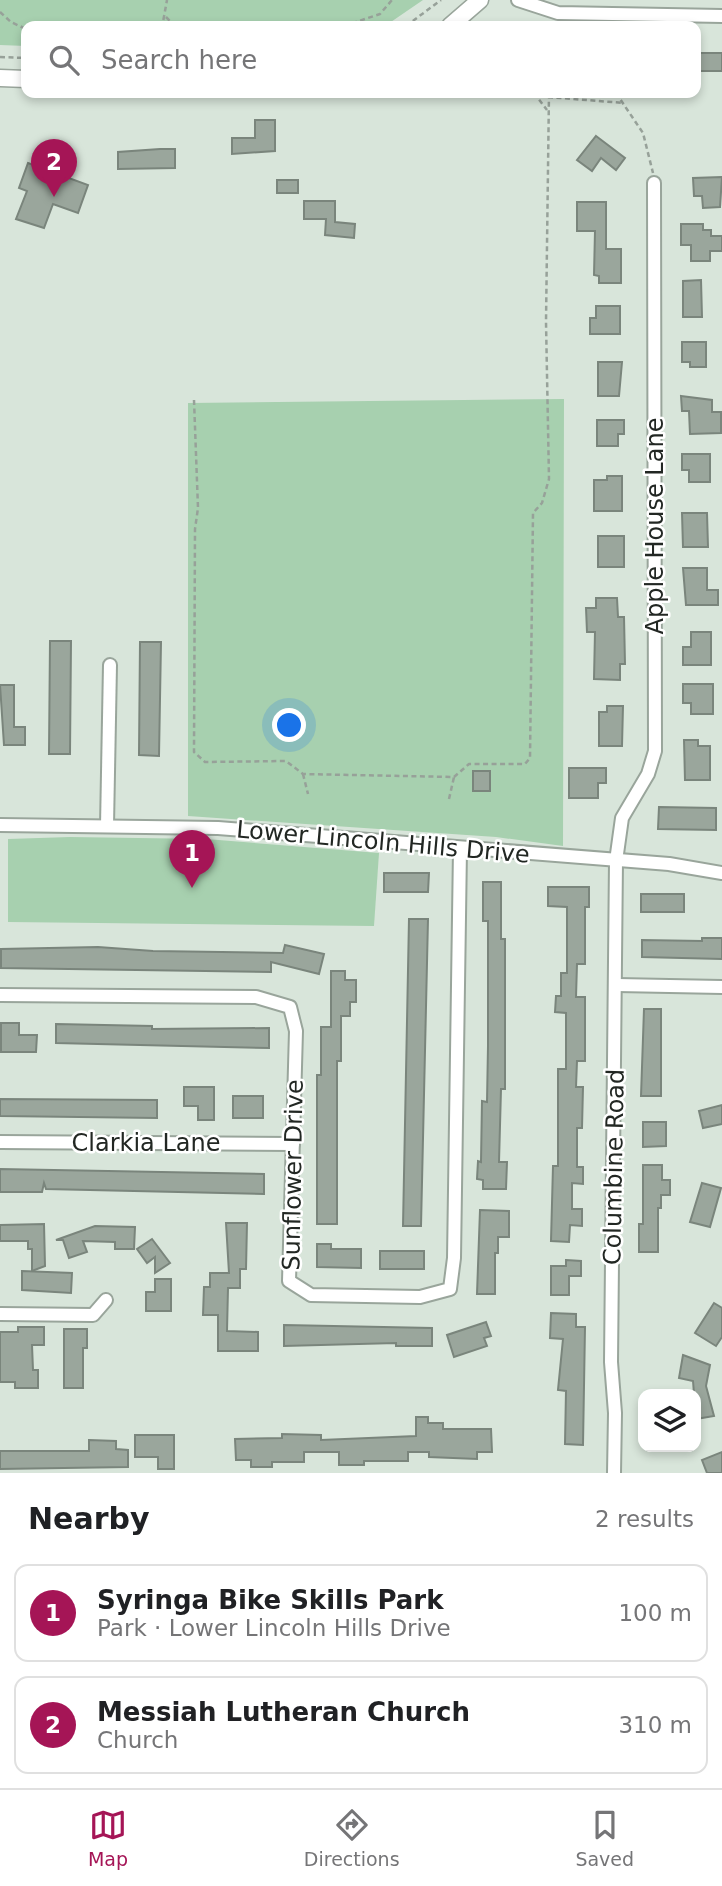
<!DOCTYPE html>
<meta charset="utf-8">
<style>
body{margin:0;font-family:"DejaVu Sans",sans-serif;background:#f6f6f6;color:#202124}
.controls{position:absolute;right:21px;bottom:21px;display:grid;overflow:hidden;border-radius:14px;box-shadow:0 4px 10px #0003}
.controls button{width:63px;height:63px;display:grid;place-items:center;padding:0;border:0;border-bottom:2px solid #e0e0e0;background:#fff;color:#202124;font:35px sans-serif}
.you{position:absolute;left:290px;top:726px;width:24px;height:24px;margin:-18px;border:5px solid #fff;border-radius:50%;background:#1a73e8;box-shadow:0 0 0 10px #1a73e833}
.badge{display:grid;place-items:center;width:46px;height:46px;border-radius:50%;background:#a51556;color:#fff;font-size:23px;font-weight:700}
.pin{position:absolute;translate:-50% -58px;filter:drop-shadow(0 2px 4px #0008)}
.pin::after{content:'';position:absolute;top:37px;width:24px;height:21px;background:inherit;clip-path:polygon(0 0,100% 0,50% 100%)}
.list{margin:0;padding:0;list-style:none}
h2{display:flex;justify-content:space-between;align-items:center;height:91px;margin:0;padding:0 28px;font-size:30px}
h2 small{font-size:23px;font-weight:400;color:#757577}
.list li{display:grid;grid-template-columns:46px 1fr auto;gap:21px;align-items:center;box-sizing:border-box;height:98px;margin:0 14px 14px;padding:0 14px;border:2px solid #e0e0e0;border-radius:14px}
.list b{display:block;font-size:26px;white-space:nowrap}
.list p{margin:0;font-size:23px;white-space:nowrap;color:#757577}
.list em{font-size:23px;font-style:normal;color:#757577}
.icon{flex:none;width:38px;height:38px;fill:none;stroke:currentColor;stroke-width:2;stroke-linecap:round;stroke-linejoin:round}
.map{position:relative;flex:none;width:722px;height:1473px;overflow:hidden}
.search{position:absolute;background:#fff;box-shadow:0 4px 10px #0003;left:21px;right:21px;top:21px;height:77px;display:flex;align-items:center;gap:18px;box-sizing:border-box;padding:0 24px;border-radius:14px;color:#757577;font-size:26px}
.sheet{height:315px;background:#fff}
nav{display:flex;justify-content:space-around;align-items:center;box-sizing:border-box;height:98px;border-top:2px solid #e0e0e0;background:#fff;font-size:19px;color:#757577}
nav a{display:grid;justify-items:center;gap:4px}
nav .on{color:#a51556}
.map>svg:first-child{display:block}
</style>
<div class="map">
<svg width="722" height="1473" viewBox="0 0 722 1473">
<rect width="100%" height="100%" fill="#d8e5da"/>
<!-- green -->
<g fill="#a7d0af">
<polygon points="0,0 423,0 385,26 26,26 26,46 0,45"/>
<polygon points="564,399 563,846 496,837 188,816 188,403"/>
<polygon points="70,837 206,839 379,853 374,926 8,922 8,839"/>
</g>
<!-- building -->
<g fill="#9aa69c" stroke="#7a857c" stroke-width="2">
<rect x="696" y="53" width="26" height="18"/>
<polygon points="255,120 275,120 275,151 232,154 232,138 255,138"/>
<polygon points="596,136 625,158 616,170 601,158 592,171 577,160"/>
<polygon points="160,149 175,149 175,168 118,169 118,152"/>
<polygon points="28,163 88,185 78,213 53,204 44,228 16,219 27,191 19,188"/>
<polygon points="722,177 720,207 703,208 702,196 694,196 693,178"/>
<rect x="277" y="180" width="21" height="13"/>
<polygon points="304,201 335,201 335,222 355,224 354,238 325,235 326,219 304,219"/>
<polygon points="577,202 606,202 606,249 621,249 621,283 599,283 599,276 594,275 595,231 577,231"/>
<polygon points="681,224 703,224 703,230 711,230 711,236 722,236 722,251 710,251 710,261 691,261 691,245 681,245"/>
<polygon points="701,280 702,317 683,317 683,281"/>
<polygon points="596,306 620,306 620,334 590,334 590,318 596,318"/>
<polygon points="682,342 706,342 706,367 690,367 690,362 682,362"/>
<polygon points="598,362 622,362 619,396 598,396"/>
<polygon points="681,396 712,400 712,412 721,412 721,433 690,434 689,411 682,411"/>
<polygon points="597,420 624,420 624,434 618,434 618,446 597,446"/>
<polygon points="682,454 710,454 710,482 689,482 689,470 682,470"/>
<polygon points="607,476 622,476 622,511 594,511 594,480 607,480"/>
<polygon points="682,513 707,513 708,547 683,547"/>
<rect x="598" y="536" width="26" height="31"/>
<polygon points="683,568 707,568 707,590 718,590 718,605 686,605"/>
<polygon points="596,598 617,598 618,617 624,617 625,664 620,664 620,680 594,679 595,632 587,632 586,608 596,608"/>
<polygon points="691,632 711,632 711,665 683,665 683,647 691,647"/>
<polygon points="50,641 71,641 70,754 49,754"/>
<polygon points="140,642 161,642 159,756 139,755"/>
<polygon points="683,684 713,684 713,714 691,714 691,703 683,703"/>
<polygon points="0,685 14,685 14,727 25,727 25,745 4,745"/>
<polygon points="607,706 623,706 622,746 599,746 599,712 607,712"/>
<polygon points="684,740 698,740 698,746 710,746 710,780 685,780"/>
<polygon points="569,768 606,768 606,783 598,783 598,798 569,798"/>
<rect x="473" y="771" width="17" height="20"/>
<polygon points="659,807 716,808 716,830 658,829"/>
<polygon points="384,873 429,873 428,892 384,892"/>
<polygon points="483,882 501,882 501,939 505,939 505,1089 501,1089 499,1162 507,1162 506,1189 483,1189 483,1180 477,1179 478,1161 481,1162 482,1101 487,1102 488,1046 488,921 483,921"/>
<polygon points="548,887 589,887 589,907 585,907 585,964 577,964 576,997 585,997 585,1061 577,1061 576,1087 583,1087 582,1128 577,1128 577,1167 583,1167 583,1184 572,1183 572,1209 582,1209 582,1226 570,1225 569,1242 551,1241 553,1166 558,1166 558,1069 566,1069 566,1013 555,1012 556,996 561,996 561,973 567,973 567,907 548,906"/>
<rect x="641" y="894" width="43" height="18"/>
<polygon points="409,919 428,919 421,1226 403,1226"/>
<polygon points="702,938 722,938 722,959 642,957 642,940 702,941"/>
<polygon points="285,945 324,954 319,974 271,962 271,972 1,968 1,949 98,947 153,951 283,953"/>
<polygon points="331,971 345,971 345,980 356,980 356,1002 350,1002 350,1016 341,1016 341,1061 337,1061 337,1224 317,1224 317,1075 321,1075 321,1027 331,1027"/>
<polygon points="644,1009 661,1009 661,1096 641,1096"/>
<polygon points="1,1023 19,1023 19,1035 37,1035 36,1052 1,1052"/>
<polygon points="56,1024 152,1026 152,1029 269,1028 269,1048 56,1043"/>
<polygon points="184,1087 214,1087 214,1120 198,1120 198,1106 184,1106"/>
<rect x="233" y="1096" width="30" height="22"/>
<polygon points="0,1099 157,1100 157,1118 0,1116"/>
<polygon points="722,1105 722,1124 703,1128 699,1111"/>
<polygon points="643,1122 666,1122 666,1146 643,1147"/>
<polygon points="643,1165 662,1165 662,1180 670,1180 670,1195 661,1195 661,1208 658,1208 658,1252 639,1252 639,1224 643,1224"/>
<polygon points="0,1169 264,1174 264,1194 46,1189 44,1183 42,1192 0,1192"/>
<polygon points="702,1183 721,1188 710,1227 690,1222"/>
<polygon points="480,1210 509,1211 509,1237 498,1237 498,1253 495,1253 495,1294 477,1294"/>
<polygon points="226,1223 247,1223 246,1269 240,1269 240,1288 228,1288 227,1331 258,1332 258,1351 218,1351 218,1315 203,1315 204,1287 210,1287 210,1273 229,1273"/>
<polygon points="44,1224 45,1266 32,1271 32,1249 28,1249 28,1241 0,1241 0,1225"/>
<polygon points="95,1226 135,1227 134,1249 115,1249 115,1242 83,1241 87,1252 69,1258 63,1240 56,1240"/>
<polygon points="152,1239 170,1263 155,1273 155,1257 147,1263 137,1249"/>
<polygon points="317,1244 331,1244 331,1249 361,1249 361,1268 317,1267"/>
<rect x="380" y="1251" width="44" height="18"/>
<polygon points="566,1260 581,1261 581,1276 569,1276 569,1295 551,1295 551,1266 566,1266"/>
<polygon points="22,1271 72,1273 71,1293 22,1290"/>
<polygon points="155,1279 171,1279 171,1311 146,1311 146,1292 155,1292"/>
<polygon points="714,1303 722,1308 722,1337 716,1346 695,1333"/>
<polygon points="551,1313 576,1314 576,1327 585,1327 583,1445 565,1444 566,1391 558,1390 563,1339 550,1338"/>
<polygon points="486,1322 491,1336 484,1338 487,1346 454,1357 447,1335"/>
<polygon points="284,1325 432,1328 432,1346 396,1346 396,1343 284,1346"/>
<polygon points="18,1327 44,1327 44,1345 32,1345 33,1370 38,1370 38,1388 15,1388 15,1382 0,1382 0,1332 18,1332"/>
<polygon points="64,1329 87,1329 87,1348 83,1348 83,1388 64,1388"/>
<polygon points="683,1355 710,1365 706,1386 714,1416 696,1419 693,1381 679,1378"/>
<polygon points="416,1417 428,1417 428,1423 443,1423 443,1429 491,1429 492,1452 477,1452 477,1459 429,1457 429,1452 408,1452 408,1461 364,1461 364,1465 339,1465 339,1452 304,1452 304,1462 272,1462 272,1467 251,1467 251,1460 236,1460 235,1439 282,1438 282,1434 321,1435 321,1440 416,1436"/>
<polygon points="135,1435 174,1435 174,1469 158,1469 158,1457 135,1457"/>
<polygon points="89,1440 116,1441 116,1449 128,1450 128,1467 0,1469 0,1451 89,1451"/>
<polygon points="722,1452 722,1473 707,1473 702,1460"/>
</g>
<g fill="none" stroke-linecap="round" stroke-linejoin="round">
<defs>
<g id="street">
<polyline points="518,0 558,13 722,16"/>
<polyline points="0,825 218,828 669,864 722,873"/>
<polyline points="107,826 110,665"/>
<polyline points="617,985 722,987"/>
<polyline points="0,995 256,997 290,1007 296,1031 289,1281 311,1295 420,1297 450,1289 454,1258 460,849"/>
<polyline points="0,1142 293,1144"/>
<polyline points="0,1314 93,1315 106,1300"/>
<polyline points="614,1473 615,1413 611,1362 616,861 622,818 648,774 655,751 654,183"/>
</g>
<g id="secondary">
<polyline points="450,26 480,0"/>
<polyline points="0,78 26,79"/>
</g>
</defs>
<!-- street casing -->
<use href="#street" stroke="#99a59b" stroke-width="16"/>
<!-- secondary casing -->
<use href="#secondary" stroke="#99a59b" stroke-width="19"/>
<!-- path -->
<g stroke="#97a199" stroke-width="2.5" stroke-dasharray="5 3.5" stroke-linecap="butt">
<polyline points="0,12 11,22 26,29"/>
<polyline points="166,17 175,26"/>
<polyline points="50,26 74,26"/>
<polyline points="158,26 163,22 167,0"/>
<polyline points="344,26 380,14 392,0"/>
<polyline points="406,26 441,0"/>
<polyline points="0,57 26,58"/>
<polyline points="534,93 547,110"/>
<polyline points="616,93 643,133 653,173"/>
<polyline points="548,97 624,103"/>
<polyline points="194,400 198,508 195,529 194,752 205,762 286,761 303,774 454,777 469,764 525,764 530,758 533,513 542,503 549,479 546,322 549,93"/>
<polyline points="303,774 308,794"/>
<polyline points="449,799 454,777"/>
</g>
<!-- street -->
<use href="#street" stroke="#fff" stroke-width="12"/>
<!-- secondary -->
<use href="#secondary" stroke="#fff" stroke-width="16"/>
</g>
<g text-anchor="middle" stroke-width="5" stroke-linejoin="round" paint-order="stroke">
<!-- street labels -->
<g font-size="24" fill="#222723" stroke="#fff">
<text transform="translate(655 526) rotate(-90)" y="8">Apple House Lane</text>
<text transform="translate(383 842) rotate(5)" y="8">Lower Lincoln Hills Drive</text>
<text x="146" y="1151">Clarkia Lane</text>
<text transform="translate(614 1167) rotate(-89)" y="8">Columbine Road</text>
<text transform="translate(293 1175) rotate(-89)" y="8">Sunflower Drive</text>
</g>
</g>
</svg>
<div class="controls">
<button><svg class="icon" aria-label="layers" viewBox="0 0 24 24"><path d="M12 4l9 5-9 5-9-5zM3 14l9 5 9-5"/></svg></button>
</div>
<div class="you"></div>
<div class="pin badge" style="left:192px;top:888px">1</div>
<div class="pin badge" style="left:54px;top:197px">2</div>
<div class="search"><svg class="icon" aria-label="search" viewBox="0 0 24 24"><circle cx="10" cy="10" r="6"/><path d="M15 15l6 6"/></svg>Search here</div>
</div>
<section class="sheet">
<h2>Nearby<small>2 results</small></h2>
<ul class="list">
<li><span class="badge">1</span><div><b>Syringa Bike Skills Park</b><p>Park · Lower Lincoln Hills Drive</p></div><em>100 m</em></li>
<li><span class="badge">2</span><div><b>Messiah Lutheran Church</b><p>Church</p></div><em>310 m</em></li>
</ul>
</section>
<nav>
<a class="on"><svg class="icon" aria-label="map" viewBox="0 0 24 24"><path d="M3 6l6-2 6 2 6-2v14l-6 2-6-2-6 2zM9 4v14M15 6v14"/></svg>Map</a>
<a><svg class="icon" aria-label="directions" viewBox="0 0 24 24"><path d="M12 3l9 9-9 9-9-9zM9 14v-3h6M13 9l2 2-2 2"/></svg>Directions</a>
<a><svg class="icon" aria-label="saved" viewBox="0 0 24 24"><path d="M7 4h10v16l-5-4-5 4z"/></svg>Saved</a>
</nav>
